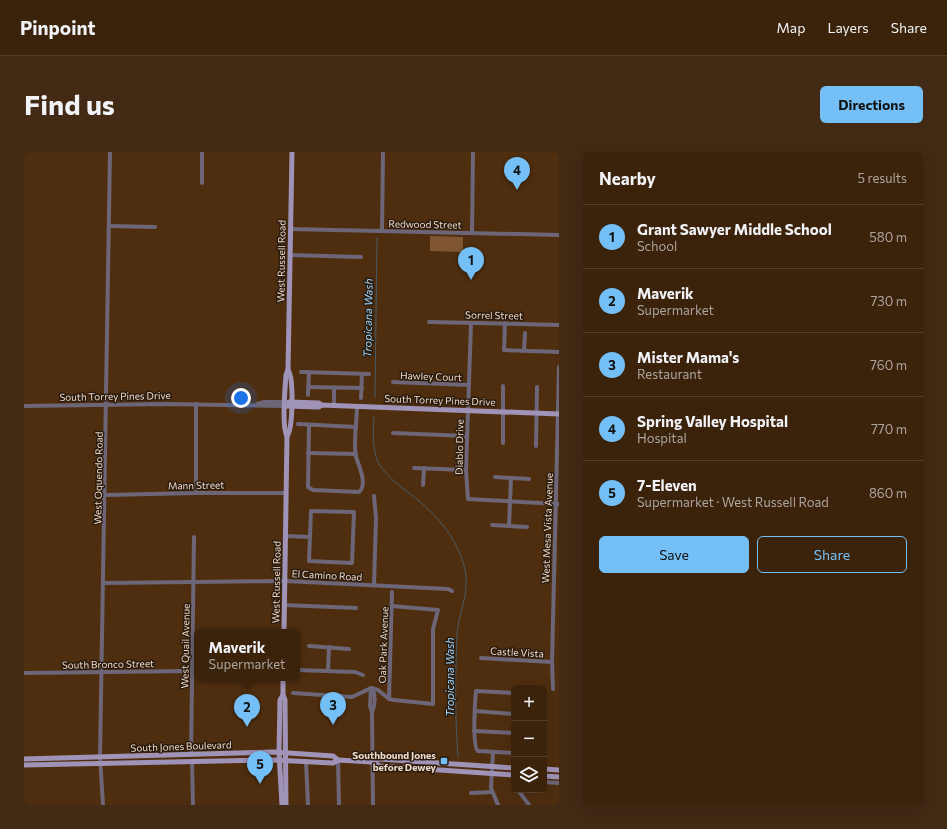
<!DOCTYPE html>
<meta charset="utf-8">
<style>
body{margin:0;font-family:Commissioner,sans-serif;background:#422a14;color:#f1f3f6}
.controls{position:absolute;right:12px;bottom:12px;display:grid;overflow:hidden;border-radius:6px;box-shadow:0 4px 16px #0002}
.controls button{width:36px;height:36px;display:grid;place-items:center;padding:0;border:0;border-bottom:1px solid #543f2c;background:#3b220b;color:#f1f3f6;font:20px sans-serif}
.you{position:absolute;left:217px;top:246px;width:14px;height:14px;margin:-10px;border:3px solid #fff;border-radius:50%;background:#1a73e8;box-shadow:0 0 0 6px #1a73e833}
.badge{display:grid;place-items:center;width:26px;height:26px;border-radius:50%;background:#74c0f6;color:#111;font-size:13px;font-weight:700}
.pin{position:absolute;translate:-50% -33px;filter:drop-shadow(0 1px 2px #0008)}
.pin::after{content:'';position:absolute;top:21px;width:14px;height:12px;background:inherit;clip-path:polygon(0 0,100% 0,50% 100%)}
.popup{position:absolute;left:170px;top:477px;width:106px;height:52px;box-sizing:border-box;display:grid;place-content:center;border-radius:6px;background:#3b220b;filter:drop-shadow(0 1px 3px #0005);font-size:13px;white-space:nowrap;color:#aca49d}
.popup b{font-size:15px;color:#f1f3f6}
.popup::after{content:'';position:absolute;left:50%;top:100%;margin-left:-8px;border:8px solid transparent;border-top-color:#3b220b}
.list{margin:0;padding:0;list-style:none}
h2{display:flex;justify-content:space-between;align-items:center;height:52px;margin:0;padding:0 16px;font-size:17px}
h2 small{font-size:13px;font-weight:400;color:#aca49d}
.list li{display:grid;grid-template-columns:26px 1fr auto;gap:12px;align-items:center;box-sizing:border-box;height:64px;padding:0 16px;border-top:1px solid #543f2c}
.list b{display:block;font-size:15px;white-space:nowrap}
.list p{margin:0;font-size:13px;white-space:nowrap;color:#aca49d}
.list em{font-size:13px;font-style:normal;color:#aca49d}
.actions{display:flex;gap:8px;padding:12px 16px}
.actions a{flex:1;padding:9px 0;border:1px solid #74c0f6;border-radius:6px;text-align:center;font-size:14px;color:#74c0f6}
.actions .main{background:#74c0f6;color:#111}
.icon{flex:none;width:22px;height:22px;fill:none;stroke:currentColor;stroke-width:2;stroke-linecap:round;stroke-linejoin:round}
.map{position:relative;flex:none;width:535px;height:653px;overflow:hidden;border-radius:6px}
header{display:flex;align-items:center;gap:24px;box-sizing:border-box;height:56px;padding:0 20px;background:#3b220b;border-bottom:1px solid #543f2c}
header strong{font-size:19px}
nav{display:flex;gap:22px;margin-inline-start:auto;font-size:14px}
.intro{display:flex;align-items:center;justify-content:space-between;box-sizing:border-box;height:96px;padding:0 24px}
h1{margin:0;font-size:28px}
.button{padding:10px 18px;border-radius:6px;background:#74c0f6;color:#111;font-size:14px;font-weight:700}
main{display:flex;gap:24px;padding:0 24px}
aside{flex:1;background:#3b220b;border-radius:6px;box-shadow:0 4px 16px #0002}
.map>svg:first-child{display:block}
</style>
<header>
<strong>Pinpoint</strong>
<nav><a>Map</a><a>Layers</a><a>Share</a></nav>
</header>
<div class="intro"><h1>Find us</h1><a class="button">Directions</a></div>
<main>
<div class="map">
<svg width="535" height="653" viewBox="0 0 535 653">
<rect width="100%" height="100%" fill="#4f2e0f"/>
<!-- pitch -->
<polygon fill="#7f5631" points="406,84 439,85 439,100 406,99"/>
<g fill="none" stroke-linecap="round" stroke-linejoin="round">
<!-- stream -->
<g stroke="#475c68" stroke-width="1">
<polyline points="351,245 353,86"/>
<path d="M350,265C349,280 348,296 354,310C363,327 381,337 395,349C414,365 430,384 438,407C449,439 435,454 433,484C431,523 431,565 434,605"/>
</g>
<!-- minor -->
<g stroke="#6c6678" stroke-width="4">
<polyline points="178,31 178,0"/>
<polyline points="85,74 131,75"/>
<polyline points="266,77 535,83"/>
<polyline points="358,79 359,0"/>
<polyline points="448,81 449,0"/>
<polyline points="266,103 337,105"/>
<polyline points="405,170 535,173"/>
<polyline points="447,171 442,318 444,347 535,352"/>
<polyline points="481,171 480,198 535,200"/>
<polyline points="500,199 501,181"/>
<polyline points="277,220 345,222"/>
<polyline points="369,230 445,233"/>
<polyline points="284,235 338,236"/>
<polyline points="284,243 285,220"/>
<polyline points="337,246 338,222"/>
<polyline points="233,252 240,250 261,250"/>
<polyline points="0,254 142,252 261,254"/>
<polyline points="310,254 310,236"/>
<polyline points="274,272 332,275"/>
<path d="M285,273L284,335L289,338L335,340C344,333 335,314 332,305C329,291 333,269 333,254"/>
<polyline points="369,281 443,284"/>
<polyline points="479,291 479,234"/>
<polyline points="512,294 513,235"/>
<polyline points="284,301 332,302"/>
<polyline points="390,316 442,318"/>
<polyline points="471,325 505,327"/>
<polyline points="399,333 400,316"/>
<polyline points="172,341 172,252"/>
<polyline points="81,343 172,341 262,341"/>
<polyline points="350,344 352,366 350,433"/>
<polygon points="287,359 330,360 328,411 285,409"/>
<polyline points="468,373 503,375"/>
<polyline points="485,374 487,326"/>
<polyline points="262,384 286,385"/>
<polyline points="80,431 261,429 424,437 428,439"/>
<polyline points="260,453 332,456"/>
<polyline points="285,494 325,497"/>
<polyline points="457,506 528,510"/>
<polyline points="273,518 331,520 339,523"/>
<polyline points="304,519 305,495"/>
<polyline points="0,521 168,519"/>
<polyline points="347,536 346,554 348,560 349,653"/>
<path d="M348,536C352,544 351,553 348,560"/>
<polyline points="529,537 528,510 535,215"/>
<polyline points="269,541 328,545 347,536 354,538 365,547 370,548 409,552 409,477 414,458 368,454"/>
<path d="M490,541L452,539C451,549 448,595 454,599L490,601"/>
<polyline points="365,547 368,440"/>
<polyline points="451,559 490,562"/>
<polyline points="450,579 490,581"/>
<polyline points="469,600 467,636 474,653"/>
<polyline points="167,603 170,385"/>
<polyline points="314,608 315,653"/>
<polyline points="282,609 284,653"/>
<polyline points="168,610 169,653"/>
<polyline points="520,630 535,631"/>
<polyline points="494,638 505,653"/>
<polyline points="447,641 468,640"/>
<polyline points="79,653 76,605 86,0"/>
</g>
<!-- major -->
<g stroke="#a093b8" stroke-width="5">
<polyline points="265,250 295,251 297,253"/>
<polyline points="261,254 295,255 297,253 535,262"/>
<path d="M263,284C269,277 270,226 264,218"/>
<path d="M260,480L263,284C258,276 261,235 262,223L264,218L268,0"/>
<polyline points="259,526 259,543 261,548 262,653"/>
<polyline points="0,607 250,600 309,604 314,608"/>
<polyline points="348,610 356,614 490,623"/>
<polyline points="0,613 250,608 309,611 314,608 348,610 355,607 490,616"/>
<polyline points="520,617 535,618"/>
<polyline points="520,624 535,625"/>
<polyline points="258,653 255,600 256,548 259,543"/>
</g>
</g>
<!-- markers -->
<rect fill="#74c0f6" stroke="#291b0e" stroke-width="1.5" x="416" y="605" width="8" height="8" rx="2"/>
<g text-anchor="middle" stroke-width="3" stroke-linejoin="round" paint-order="stroke">
<!-- street labels -->
<g font-size="10" fill="#edd8c7" stroke="#291b0e">
<text transform="translate(401 72) rotate(1)" y="4">Redwood Street</text>
<text transform="translate(257 109) rotate(-89)" y="4">West Russell Road</text>
<text transform="translate(470 163) rotate(1)" y="4">Sorrel Street</text>
<text transform="translate(407 224) rotate(2)" y="4">Hawley Court</text>
<text transform="translate(91 244) rotate(-1)" y="4">South Torrey Pines Drive</text>
<text transform="translate(416 248) rotate(2)" y="4">South Torrey Pines Drive</text>
<text transform="translate(435 295) rotate(-89)" y="4">Diablo Drive</text>
<text transform="translate(74 326) rotate(-89)" y="4">West Oquendo Road</text>
<text transform="translate(172 333) rotate(-1)" y="4">Mann Street</text>
<text transform="translate(523 376) rotate(-88)" y="4">West Mesa Vista Avenue</text>
<text transform="translate(303 423) rotate(3)" y="4">El Camino Road</text>
<text transform="translate(252 430) rotate(-89)" y="4">West Russell Road</text>
<text transform="translate(359 493) rotate(-88)" y="4">Oak Park Avenue</text>
<text transform="translate(161 494) rotate(-89)" y="4">West Quail Avenue</text>
<text transform="translate(493 500) rotate(3)" y="4">Castle Vista</text>
<text transform="translate(84 512) rotate(-1)" y="4">South Bronco Street</text>
<text transform="translate(157 594) rotate(-2)" y="4">South Jones Boulevard</text>
</g>
<!-- poi labels -->
<g font-size="10" font-weight="bold" fill="#edd8c7" stroke="#291b0e" text-anchor="end">
<text x="412" y="607">Southbound Jones<tspan x="412" dy="12">before Dewey</tspan></text>
</g>
<!-- water labels -->
<g font-size="11" font-style="italic" fill="#9cd3fc" stroke="#291b0e">
<text transform="translate(344 166) rotate(-89)" y="4">Tropicana Wash</text>
<text transform="translate(426 525) rotate(-90)" y="4">Tropicana Wash</text>
</g>
</g>
</svg>
<div class="controls">
<button>+</button>
<button>−</button>
<button><svg class="icon" aria-label="layers" viewBox="0 0 24 24"><path d="M12 4l9 5-9 5-9-5zM3 14l9 5 9-5"/></svg></button>
</div>
<div class="you"></div>
<div class="pin badge" style="left:447px;top:128px">1</div>
<div class="pin badge" style="left:223px;top:575px">2</div>
<div class="popup"><b>Maverik</b>Supermarket</div>
<div class="pin badge" style="left:309px;top:573px">3</div>
<div class="pin badge" style="left:493px;top:38px">4</div>
<div class="pin badge" style="left:236px;top:632px">5</div>
</div>
<aside>
<h2>Nearby<small>5 results</small></h2>
<ul class="list">
<li><span class="badge">1</span><div><b>Grant Sawyer Middle School</b><p>School</p></div><em>580 m</em></li>
<li><span class="badge">2</span><div><b>Maverik</b><p>Supermarket</p></div><em>730 m</em></li>
<li><span class="badge">3</span><div><b>Mister Mama's</b><p>Restaurant</p></div><em>760 m</em></li>
<li><span class="badge">4</span><div><b>Spring Valley Hospital</b><p>Hospital</p></div><em>770 m</em></li>
<li><span class="badge">5</span><div><b>7-Eleven</b><p>Supermarket · West Russell Road</p></div><em>860 m</em></li>
</ul>
<div class="actions"><a class="main">Save</a><a>Share</a></div>
</aside>
</main>
